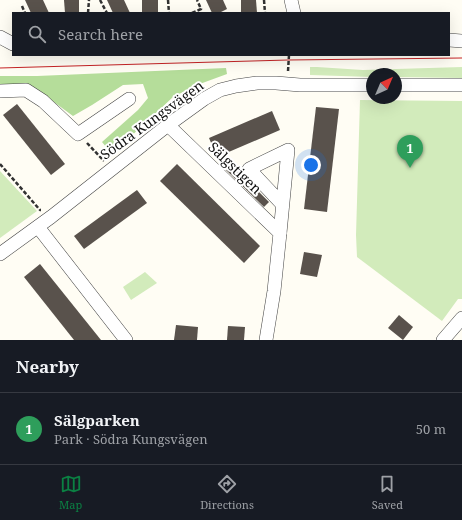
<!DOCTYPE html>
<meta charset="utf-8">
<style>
body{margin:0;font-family:"Noto Serif",serif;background:#242831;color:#f1f3f6}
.compass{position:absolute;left:366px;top:68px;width:36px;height:36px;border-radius:50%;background:#171b24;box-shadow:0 4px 16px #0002;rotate:44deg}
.you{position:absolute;left:311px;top:165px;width:14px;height:14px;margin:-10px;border:3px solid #fff;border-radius:50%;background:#1a73e8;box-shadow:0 0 0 6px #1a73e833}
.badge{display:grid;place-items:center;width:26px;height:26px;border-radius:50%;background:#0b8043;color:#fff;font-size:13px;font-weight:700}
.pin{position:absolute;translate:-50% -33px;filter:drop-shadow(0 1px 2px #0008)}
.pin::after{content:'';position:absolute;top:21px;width:14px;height:12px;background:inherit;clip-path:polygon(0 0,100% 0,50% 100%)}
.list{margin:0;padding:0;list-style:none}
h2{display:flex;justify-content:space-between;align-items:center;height:52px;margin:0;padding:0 16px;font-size:17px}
h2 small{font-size:13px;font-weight:400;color:#9ea1a6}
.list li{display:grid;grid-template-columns:26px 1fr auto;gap:12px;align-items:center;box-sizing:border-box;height:72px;padding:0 16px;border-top:1px solid #363941}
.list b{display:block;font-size:15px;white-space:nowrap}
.list p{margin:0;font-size:13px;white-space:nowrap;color:#9ea1a6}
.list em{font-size:13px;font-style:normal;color:#9ea1a6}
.icon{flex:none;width:22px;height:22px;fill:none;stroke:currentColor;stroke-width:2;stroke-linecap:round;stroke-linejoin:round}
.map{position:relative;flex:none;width:462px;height:340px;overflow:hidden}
.search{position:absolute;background:#171b24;box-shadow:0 4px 16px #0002;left:12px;right:12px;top:12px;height:44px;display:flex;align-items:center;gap:10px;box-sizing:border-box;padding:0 14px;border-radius:0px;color:#9ea1a6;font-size:15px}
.sheet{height:124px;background:#171b24}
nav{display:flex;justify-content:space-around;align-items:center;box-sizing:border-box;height:56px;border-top:1px solid #363941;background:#171b24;font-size:11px;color:#9ea1a6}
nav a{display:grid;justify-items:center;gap:2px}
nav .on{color:#0b8043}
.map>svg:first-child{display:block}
</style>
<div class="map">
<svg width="462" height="340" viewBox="0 0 462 340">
<rect width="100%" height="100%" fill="#fffdf4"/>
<!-- green -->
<g fill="#d2ebbb">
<polygon points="310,67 317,67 363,70 462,67 462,78 396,77 396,74 372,74 372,77 310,75"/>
<polygon points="360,100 462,101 462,299 458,299 442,321 357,257 356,235"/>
<polygon points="0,171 37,211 0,238"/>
<polygon points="145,272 157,283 131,300 123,287"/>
</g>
<!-- forest -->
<polygon fill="#b5dd9a" points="226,68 227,74 197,85 173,97 112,154 102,142 138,110 148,98 143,84 123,85 92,105 73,116 32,86 0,86 0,76 37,76"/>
<!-- building -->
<g fill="#59524c">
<polygon points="25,0 43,0 49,13 31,13"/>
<polygon points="64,0 79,0 79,13 65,13"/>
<polygon points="107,0 124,0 130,13 113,13"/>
<rect x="142" y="0" width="16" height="13"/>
<polygon points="206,0 223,0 227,9 219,13 212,13"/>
<polygon points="241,0 256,0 257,13 241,13"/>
<polygon points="17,104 65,164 51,175 3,115"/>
<polygon points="316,107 339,109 327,212 304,209"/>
<polygon points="272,111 280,130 217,157 209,138"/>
<polygon points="177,164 260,246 244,263 160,181"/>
<polygon points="232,165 269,202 264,207 226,170"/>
<polygon points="137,190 147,203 84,249 74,236"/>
<polygon points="304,252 322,255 317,277 300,274"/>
<polygon points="40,264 101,340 74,340 24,277"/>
<polygon points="399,315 413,327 403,340 388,328"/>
<polygon points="176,325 198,327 197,340 174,340"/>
<polygon points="228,326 245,327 244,340 227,340"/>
</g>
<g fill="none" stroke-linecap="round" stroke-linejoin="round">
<defs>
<g id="minor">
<polyline points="291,0 294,13"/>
<polyline points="0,37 13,44"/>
<polyline points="449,40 462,41"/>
<polyline points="396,85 462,85"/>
<polyline points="0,91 26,90 43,101 78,134 129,99"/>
<polyline points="168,125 280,233 274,291 266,340"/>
<polyline points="38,227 126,340"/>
<polyline points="280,233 288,150 249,169 282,204"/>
<polyline points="0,254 51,217 168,125 204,99 220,90 236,86 257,83 276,83 300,85 372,85"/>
<polyline points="443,340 462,318"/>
</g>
</defs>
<!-- minor casing -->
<use href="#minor" stroke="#434343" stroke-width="14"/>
<!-- path -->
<g stroke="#323232" stroke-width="2.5" stroke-dasharray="4 2" stroke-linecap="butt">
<polyline points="100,0 107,13"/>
<polyline points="168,0 169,13"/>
<polyline points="264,0 265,13"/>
<polyline points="22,6 25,13"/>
<polyline points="88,13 89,0"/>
<polyline points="192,13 201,9 197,0"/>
<polyline points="289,55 288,71 290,71"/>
<polyline points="87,143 104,161"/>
<polyline points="0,164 40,210 41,210"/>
</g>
<!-- minor -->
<use href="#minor" stroke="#fff" stroke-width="13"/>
<!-- tram -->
<polyline stroke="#c52325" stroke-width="1" points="0,68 288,60 462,58"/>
</g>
<g text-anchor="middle" stroke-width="4" stroke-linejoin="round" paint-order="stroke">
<!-- street labels -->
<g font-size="14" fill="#101010" stroke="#fff">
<text transform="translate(152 120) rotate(-36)" y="5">Södra Kungsvägen</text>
<text transform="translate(235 168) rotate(44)" y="5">Sälgstigen</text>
</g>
</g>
</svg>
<svg class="compass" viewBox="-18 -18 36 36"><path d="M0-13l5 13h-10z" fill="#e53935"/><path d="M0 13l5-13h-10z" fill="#9ea1a6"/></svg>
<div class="you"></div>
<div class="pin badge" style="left:410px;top:168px;background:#2e9e5b">1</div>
<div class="search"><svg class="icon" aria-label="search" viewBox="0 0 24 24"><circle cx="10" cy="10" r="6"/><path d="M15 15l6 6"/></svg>Search here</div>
</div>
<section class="sheet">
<h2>Nearby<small></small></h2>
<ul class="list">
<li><span class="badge" style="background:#2e9e5b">1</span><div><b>Sälgparken</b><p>Park · Södra Kungsvägen</p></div><em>50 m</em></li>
</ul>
</section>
<nav>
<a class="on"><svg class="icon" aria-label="map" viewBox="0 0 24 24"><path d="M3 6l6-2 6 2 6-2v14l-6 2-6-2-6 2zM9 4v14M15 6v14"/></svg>Map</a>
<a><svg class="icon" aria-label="directions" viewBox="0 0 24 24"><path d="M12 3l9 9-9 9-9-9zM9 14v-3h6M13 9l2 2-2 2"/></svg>Directions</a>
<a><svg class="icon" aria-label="saved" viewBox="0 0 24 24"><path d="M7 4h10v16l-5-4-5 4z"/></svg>Saved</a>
</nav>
